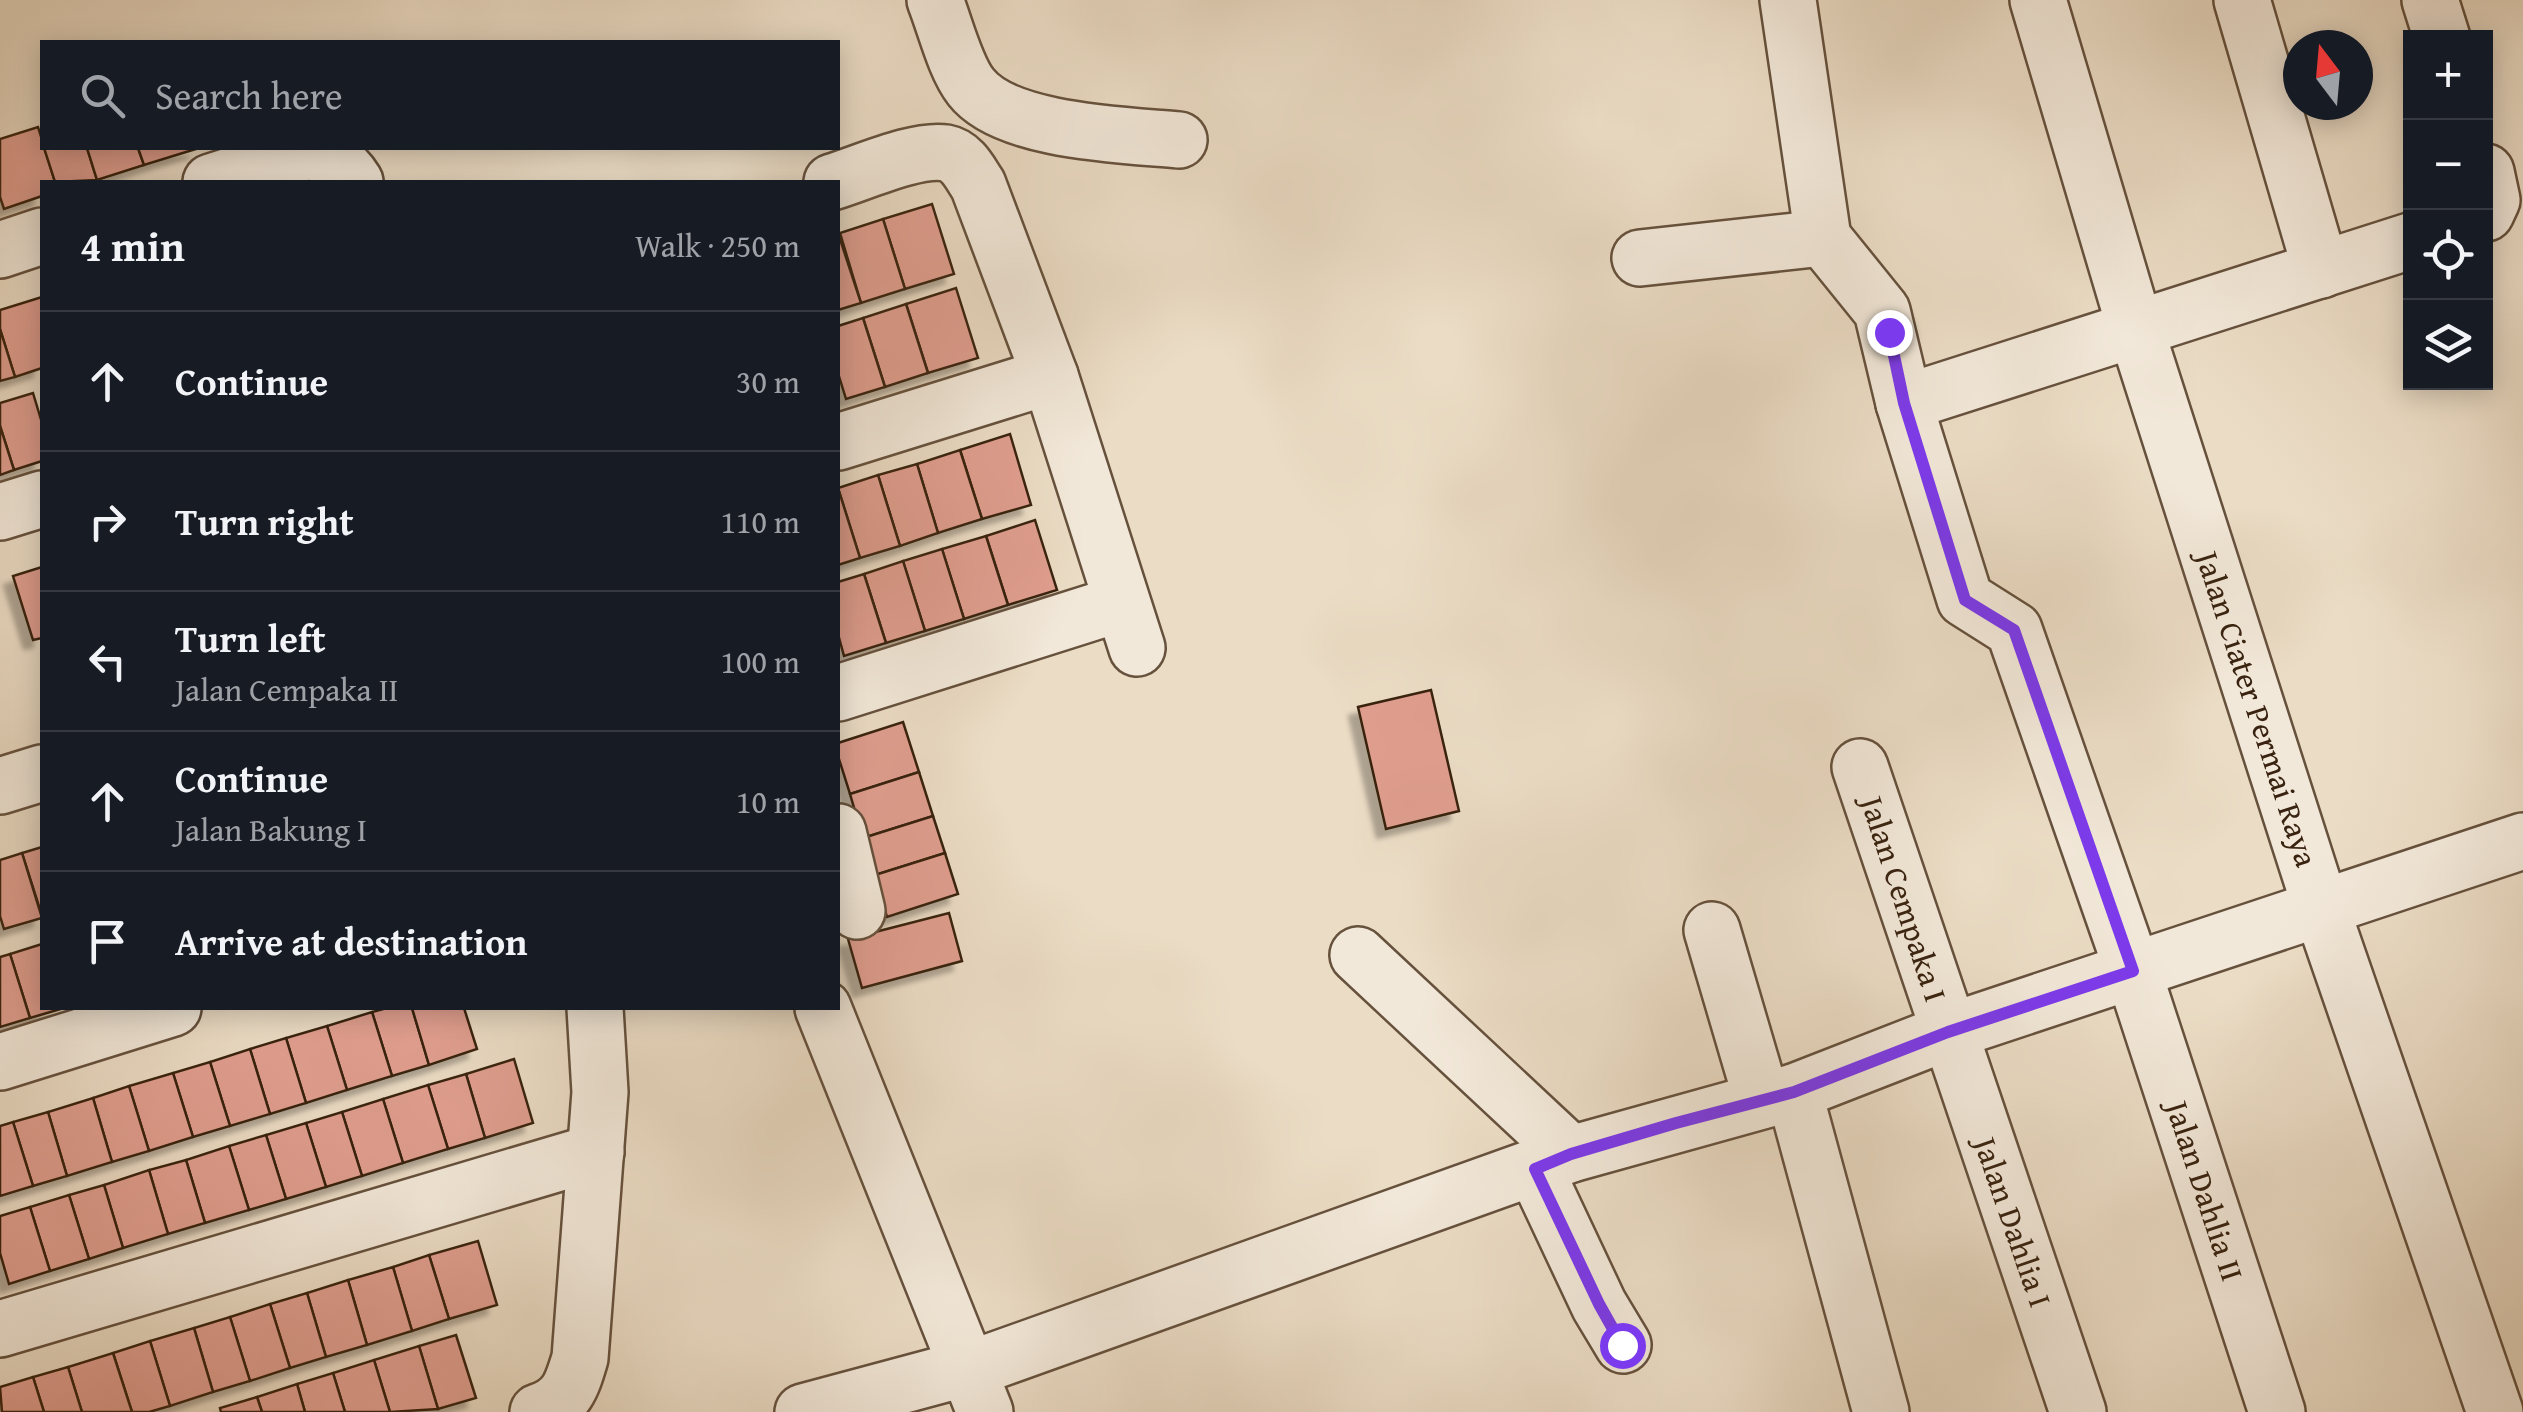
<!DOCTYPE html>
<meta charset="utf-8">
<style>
body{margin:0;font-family:"Gentium Book Plus",serif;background:#20242c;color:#f1f3f6}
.controls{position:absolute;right:30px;top:30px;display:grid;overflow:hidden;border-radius:0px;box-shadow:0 5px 25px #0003}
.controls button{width:90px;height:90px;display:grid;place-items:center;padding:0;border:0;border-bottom:2px solid #363941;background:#171b24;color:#f1f3f6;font:50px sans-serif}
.compass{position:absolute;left:2283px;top:30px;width:90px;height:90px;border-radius:50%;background:#171b24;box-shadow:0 5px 25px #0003;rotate:344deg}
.stop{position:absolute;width:30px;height:30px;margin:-22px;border:8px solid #7c3aed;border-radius:50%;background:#fff}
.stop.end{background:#7c3aed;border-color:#fff;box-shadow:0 2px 10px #0008}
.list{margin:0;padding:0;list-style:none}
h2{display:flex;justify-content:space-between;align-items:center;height:130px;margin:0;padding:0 40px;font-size:42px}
h2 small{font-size:32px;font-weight:400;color:#9ea1a6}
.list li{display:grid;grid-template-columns:65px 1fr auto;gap:30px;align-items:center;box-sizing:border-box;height:140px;padding:0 40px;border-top:2px solid #363941}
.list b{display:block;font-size:38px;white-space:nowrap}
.list p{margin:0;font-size:32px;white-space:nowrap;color:#9ea1a6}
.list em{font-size:32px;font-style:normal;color:#9ea1a6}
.icon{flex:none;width:55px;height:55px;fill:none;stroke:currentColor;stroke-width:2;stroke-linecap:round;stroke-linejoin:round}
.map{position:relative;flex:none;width:2523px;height:1412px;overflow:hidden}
.search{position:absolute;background:#171b24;box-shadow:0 5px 25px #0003;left:40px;top:40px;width:800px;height:110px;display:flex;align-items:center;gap:25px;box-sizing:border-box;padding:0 35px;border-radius:0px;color:#9ea1a6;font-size:38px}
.panel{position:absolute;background:#171b24;box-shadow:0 5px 25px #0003;left:40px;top:180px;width:800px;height:830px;border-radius:0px}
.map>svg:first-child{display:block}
</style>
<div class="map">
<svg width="2523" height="1412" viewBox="0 0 2523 1412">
<defs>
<filter id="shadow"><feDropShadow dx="-9" dy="9" stdDeviation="2.5" flood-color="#0004"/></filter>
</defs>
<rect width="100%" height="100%" fill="#ebdcc5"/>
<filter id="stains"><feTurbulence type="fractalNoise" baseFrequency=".002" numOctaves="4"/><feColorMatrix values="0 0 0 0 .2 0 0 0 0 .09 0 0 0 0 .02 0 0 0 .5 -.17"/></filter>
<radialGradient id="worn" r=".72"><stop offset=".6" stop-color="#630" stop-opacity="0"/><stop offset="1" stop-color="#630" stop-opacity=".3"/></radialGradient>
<!-- building -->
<g fill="#e09e8f" stroke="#392310" stroke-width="2.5" filter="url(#shadow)">
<polygon points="38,127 55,182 42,182 42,196 4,209 0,197 0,139"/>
<polygon points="44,148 87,148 97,180 55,182"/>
<polygon points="87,148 138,148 144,165 97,180"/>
<polygon points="138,148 199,148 144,165"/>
<polygon points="932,204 954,274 905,289 883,219"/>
<polygon points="883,219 905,289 861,303 840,233"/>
<polygon points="838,233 861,303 838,310"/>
<polygon points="956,288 978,358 928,373 906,304"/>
<polygon points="42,297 42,368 15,377 0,329 0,310"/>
<polygon points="906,304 928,373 885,387 863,318"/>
<polygon points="863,318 885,387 846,399 838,373 838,326"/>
<polygon points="0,329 15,377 0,381"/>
<polygon points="33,393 42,423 42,461 14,470 0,426 0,403"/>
<polygon points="0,426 14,470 0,475"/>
<polygon points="1010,434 1031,505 982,519 960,450"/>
<polygon points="960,450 982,519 938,533 917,464"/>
<polygon points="917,464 938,533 900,546 878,475"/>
<polygon points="878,475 900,546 860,558 838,488"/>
<polygon points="838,488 860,558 838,565"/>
<polygon points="1035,520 1057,590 1008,605 986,536"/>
<polygon points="986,536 1008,605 964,619 942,549"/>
<polygon points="942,549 964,619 925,631 903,561"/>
<polygon points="903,561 925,631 886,643 864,574"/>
<polygon points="42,567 42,638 33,640 13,576"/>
<polygon points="864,574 886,643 844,656 838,634 838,582"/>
<polygon points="1431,690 1459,811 1386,829 1358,707"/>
<polygon points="903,722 919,772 850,794 838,756 838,743"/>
<polygon points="919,772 933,816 863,838 850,794"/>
<polygon points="933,816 945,853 875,875 863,838"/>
<polygon points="42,847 42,916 22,853"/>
<polygon points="22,853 42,918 4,929 0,916 0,860"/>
<polygon points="945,853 958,894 887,917 875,875"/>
<polygon points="949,913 962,961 862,988 848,939"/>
<polygon points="42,944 42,1008 64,1008 30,1018 10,954"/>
<polygon points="10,954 30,1018 0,1027 0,957"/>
<polygon points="387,1008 412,1008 429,1065 392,1076 372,1012"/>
<polygon points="412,1008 464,1008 477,1049 429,1065"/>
<polygon points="372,1012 392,1076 347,1090 327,1026"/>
<polygon points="327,1026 347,1090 306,1103 286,1038"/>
<polygon points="286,1038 306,1103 270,1114 250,1049"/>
<polygon points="250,1049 270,1114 230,1126 210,1062"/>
<polygon points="514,1059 533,1123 485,1138 466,1074"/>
<polygon points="210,1062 230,1126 193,1137 173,1073"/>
<polygon points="173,1073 193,1137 149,1151 129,1086"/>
<polygon points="466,1074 485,1138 448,1149 428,1085"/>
<polygon points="428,1085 448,1149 403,1163 383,1099"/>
<polygon points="129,1086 149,1151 112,1162 93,1098"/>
<polygon points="93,1098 112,1162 67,1176 48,1112"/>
<polygon points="383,1099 403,1163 362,1176 342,1112"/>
<polygon points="48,1112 67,1176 33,1186 13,1122"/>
<polygon points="342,1112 362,1176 326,1187 306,1123"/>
<polygon points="13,1122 33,1186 0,1196 0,1126"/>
<polygon points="306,1123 326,1187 286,1199 266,1135"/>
<polygon points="266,1135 286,1199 249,1210 229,1146"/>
<polygon points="229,1146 249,1210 205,1223 186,1160"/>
<polygon points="186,1160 205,1223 168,1234 149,1170"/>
<polygon points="149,1170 168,1234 123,1248 104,1185"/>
<polygon points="104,1185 123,1248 89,1259 69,1195"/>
<polygon points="69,1195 89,1259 50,1271 30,1207"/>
<polygon points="30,1207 50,1271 9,1284 0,1253 0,1216"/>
<polygon points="478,1241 497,1305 449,1319 429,1255"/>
<polygon points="429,1255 449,1319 412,1331 393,1267"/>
<polygon points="393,1267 412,1331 367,1345 348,1280"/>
<polygon points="348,1280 367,1345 326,1357 307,1293"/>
<polygon points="307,1293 326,1357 290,1368 270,1304"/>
<polygon points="270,1304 290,1368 250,1381 230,1317"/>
<polygon points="230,1317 250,1381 213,1392 194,1328"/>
<polygon points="194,1328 213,1392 170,1406 150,1341"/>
<polygon points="456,1335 476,1398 438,1409 419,1346"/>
<polygon points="150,1341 170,1406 149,1412 132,1412 113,1353"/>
<polygon points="419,1346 438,1409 390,1412 374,1360"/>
<polygon points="113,1353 132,1412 82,1412 68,1367"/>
<polygon points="374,1360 390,1412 345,1412 333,1373"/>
<polygon points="68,1367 82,1412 44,1412 33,1377"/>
<polygon points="333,1373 345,1412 305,1412 297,1384"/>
<polygon points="33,1377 44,1412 2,1412 0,1387"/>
<polygon points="297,1384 305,1412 262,1412 257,1397"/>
<polygon points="257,1397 262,1412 221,1412 220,1408"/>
</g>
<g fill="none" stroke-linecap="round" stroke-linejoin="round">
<defs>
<g id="minor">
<path d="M935,0C945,25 955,67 971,87C1006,132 1125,135 1179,140"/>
<polyline points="1788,0 1823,238 1882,311 1904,403 1965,599 2014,630 2133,971 2277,1412"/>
<polyline points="2038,0 2135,327 2321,908 2495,1412"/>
<polyline points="2242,0 2321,270"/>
<polyline points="2430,0 2442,38"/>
<polyline points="2486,172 2492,200 2486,213"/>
<path d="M211,182L305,152C327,152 344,164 355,182"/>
<path d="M832,182C862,173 916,148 946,153C962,156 970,173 978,185L1050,376L1137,648"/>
<polyline points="0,250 42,236"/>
<polyline points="1640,258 1823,238"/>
<polyline points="1904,403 2410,241"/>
<polyline points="838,442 1050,376"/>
<polyline points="0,512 42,499"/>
<polyline points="838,693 1122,603"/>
<polyline points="1860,767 2078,1412"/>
<polyline points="0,786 42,773"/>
<polyline points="838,832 857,911"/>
<polyline points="1712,930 1762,1100"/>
<polyline points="1358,955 1571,1154"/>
<polyline points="823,1008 985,1412"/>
<polyline points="0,1062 173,1008"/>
<polyline points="1794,1092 1881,1412"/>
<polyline points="1535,1169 1599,1305 1623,1345"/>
<polyline points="0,1329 596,1152"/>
<path d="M538,1412C567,1403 572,1385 580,1358L600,1092L595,1008"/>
<polyline points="803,1412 993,1361 1571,1154 1794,1092 1948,1032 2523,841"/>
</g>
</defs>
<!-- minor casing -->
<use href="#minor" stroke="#66513d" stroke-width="60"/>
<!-- minor -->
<use href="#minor" stroke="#f2e8d9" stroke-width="55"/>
</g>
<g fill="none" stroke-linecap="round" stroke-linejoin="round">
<!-- route -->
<polyline stroke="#7c3aed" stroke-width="12" points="1622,1345 1599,1304 1535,1169 1571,1154 1676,1123 1794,1092 1948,1032 2133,971 2014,630 1965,600 1904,403 1889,332"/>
</g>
<g text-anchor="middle" stroke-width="9" stroke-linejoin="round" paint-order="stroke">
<!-- street labels -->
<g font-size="32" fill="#392310" stroke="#f2e8d9">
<text transform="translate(2257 709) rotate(72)" y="11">Jalan Ciater Permai Raya</text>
<text transform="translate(1904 899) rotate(72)" y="11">Jalan Cempaka I</text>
<text transform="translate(2205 1191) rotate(72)" y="11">Jalan Dahlia II</text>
<text transform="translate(2013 1222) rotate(71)" y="11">Jalan Dahlia I</text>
</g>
</g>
<rect width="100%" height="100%" filter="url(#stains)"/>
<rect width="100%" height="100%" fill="url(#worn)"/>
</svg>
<div class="controls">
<button>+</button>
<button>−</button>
<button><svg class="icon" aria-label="locate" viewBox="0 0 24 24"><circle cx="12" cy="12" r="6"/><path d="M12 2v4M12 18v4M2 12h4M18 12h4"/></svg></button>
<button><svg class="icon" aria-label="layers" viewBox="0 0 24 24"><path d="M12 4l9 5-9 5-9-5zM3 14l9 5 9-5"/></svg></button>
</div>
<svg class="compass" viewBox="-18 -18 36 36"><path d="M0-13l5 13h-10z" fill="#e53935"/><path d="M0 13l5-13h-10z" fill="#9ea1a6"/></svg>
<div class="stop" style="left:1622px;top:1345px"></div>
<div class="stop end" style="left:1889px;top:332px"></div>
<div class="search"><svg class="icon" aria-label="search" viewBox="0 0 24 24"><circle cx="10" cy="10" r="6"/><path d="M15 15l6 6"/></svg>Search here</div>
<section class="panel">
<h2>4 min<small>Walk · 250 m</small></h2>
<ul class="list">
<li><svg class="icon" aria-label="ahead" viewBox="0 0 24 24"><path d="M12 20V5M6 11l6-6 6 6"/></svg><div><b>Continue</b></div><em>30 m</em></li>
<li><svg class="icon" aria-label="right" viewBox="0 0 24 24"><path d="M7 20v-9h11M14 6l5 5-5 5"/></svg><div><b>Turn right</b></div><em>110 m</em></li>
<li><svg class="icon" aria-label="left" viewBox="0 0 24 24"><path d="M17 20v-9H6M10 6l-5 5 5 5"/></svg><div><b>Turn left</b><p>Jalan Cempaka II</p></div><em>100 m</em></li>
<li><svg class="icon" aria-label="ahead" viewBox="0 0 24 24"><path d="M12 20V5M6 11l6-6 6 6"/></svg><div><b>Continue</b><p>Jalan Bakung I</p></div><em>10 m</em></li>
<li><svg class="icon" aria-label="arrive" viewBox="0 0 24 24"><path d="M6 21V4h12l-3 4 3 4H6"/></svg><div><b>Arrive at destination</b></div></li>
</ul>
</section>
</div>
